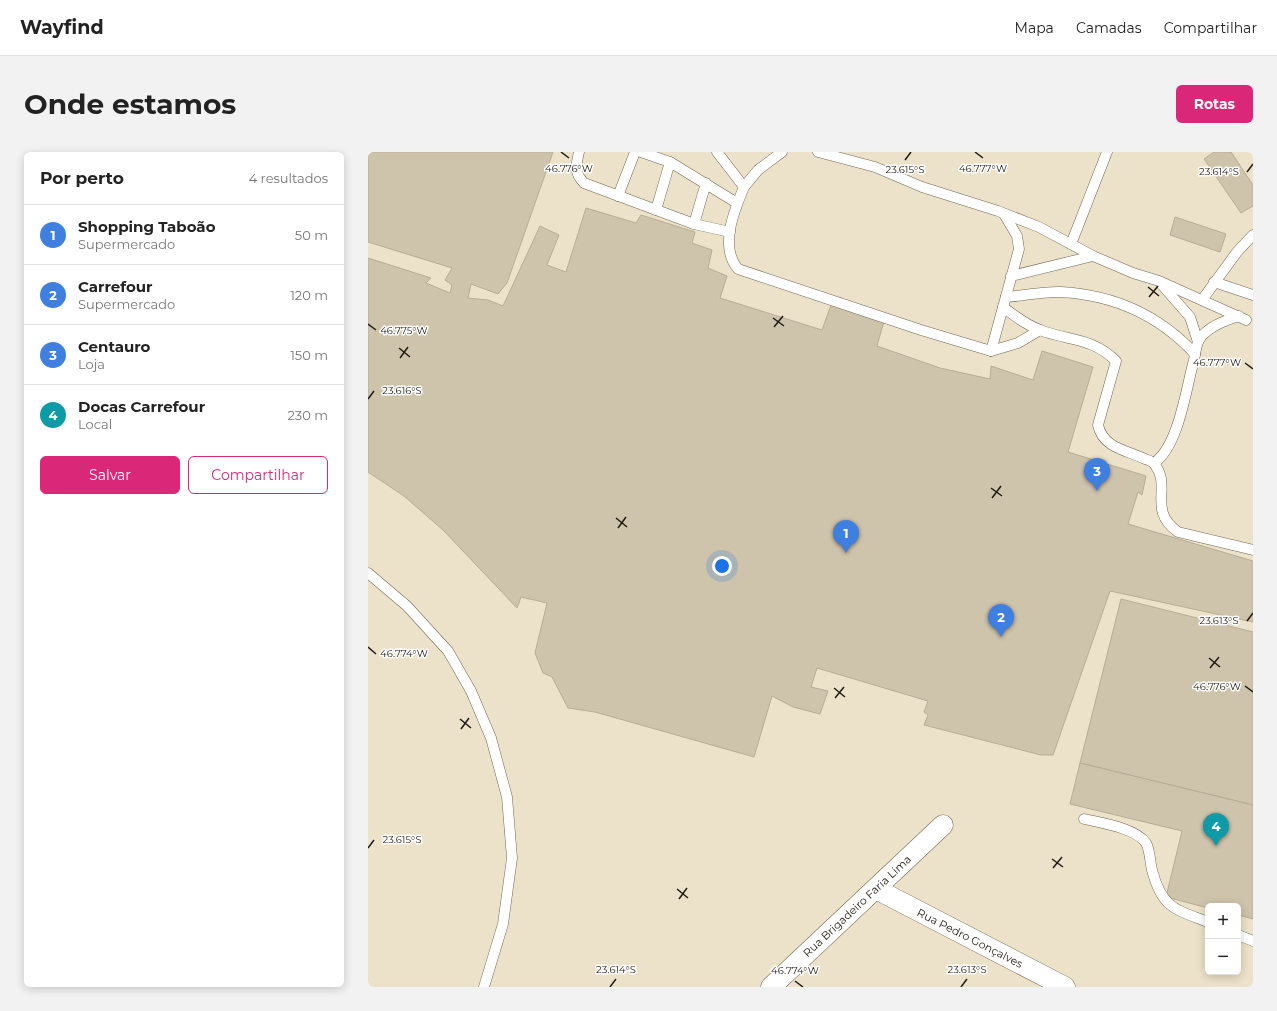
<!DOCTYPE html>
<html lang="pt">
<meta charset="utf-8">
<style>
body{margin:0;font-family:Montserrat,sans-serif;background:#f2f2f2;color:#222}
.controls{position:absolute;right:12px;bottom:12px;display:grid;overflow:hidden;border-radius:6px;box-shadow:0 2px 10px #0003}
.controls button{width:36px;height:36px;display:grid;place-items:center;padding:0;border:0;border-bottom:1px solid #e0e0e0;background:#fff;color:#222;font:20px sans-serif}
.you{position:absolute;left:354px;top:414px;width:14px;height:14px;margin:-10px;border:3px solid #fff;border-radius:50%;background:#1a73e8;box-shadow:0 0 0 6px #1a73e833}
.badge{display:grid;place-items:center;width:26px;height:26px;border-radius:50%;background:#db2777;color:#fff;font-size:13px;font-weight:700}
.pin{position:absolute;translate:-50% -33px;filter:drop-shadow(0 1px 2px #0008)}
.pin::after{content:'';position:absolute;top:21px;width:14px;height:12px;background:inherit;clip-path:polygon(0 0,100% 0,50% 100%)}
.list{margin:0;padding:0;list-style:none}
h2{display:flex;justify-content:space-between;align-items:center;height:52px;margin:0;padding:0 16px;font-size:17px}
h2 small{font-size:13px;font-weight:400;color:#767676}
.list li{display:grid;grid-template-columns:26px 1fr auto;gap:12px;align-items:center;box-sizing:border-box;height:60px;padding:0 16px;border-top:1px solid #e0e0e0}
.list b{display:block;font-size:15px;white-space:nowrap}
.list p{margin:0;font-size:13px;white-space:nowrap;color:#767676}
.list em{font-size:13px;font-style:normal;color:#767676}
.actions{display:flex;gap:8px;padding:12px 16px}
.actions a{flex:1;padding:9px 0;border:1px solid #db2777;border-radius:6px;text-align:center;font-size:14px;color:#db2777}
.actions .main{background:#db2777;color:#fff}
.map{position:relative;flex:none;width:885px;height:835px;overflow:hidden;border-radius:6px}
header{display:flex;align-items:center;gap:24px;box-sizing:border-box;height:56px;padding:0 20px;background:#fff;border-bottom:1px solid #e0e0e0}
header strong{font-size:19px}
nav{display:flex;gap:22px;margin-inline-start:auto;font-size:14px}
.intro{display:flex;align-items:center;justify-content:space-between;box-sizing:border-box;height:96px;padding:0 24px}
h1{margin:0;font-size:28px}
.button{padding:10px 18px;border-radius:6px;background:#db2777;color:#fff;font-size:14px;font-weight:700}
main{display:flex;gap:24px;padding:0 24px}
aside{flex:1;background:#fff;border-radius:6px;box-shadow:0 2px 10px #0003}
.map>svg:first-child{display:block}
</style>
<header>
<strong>Wayfind</strong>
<nav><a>Mapa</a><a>Camadas</a><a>Compartilhar</a></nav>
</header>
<div class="intro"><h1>Onde estamos</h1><a class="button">Rotas</a></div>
<main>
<aside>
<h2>Por perto<small>4 resultados</small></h2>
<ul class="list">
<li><span class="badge" style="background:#3f7fe0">1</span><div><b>Shopping Taboão</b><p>Supermercado</p></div><em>50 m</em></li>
<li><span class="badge" style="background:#3f7fe0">2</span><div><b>Carrefour</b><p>Supermercado</p></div><em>120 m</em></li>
<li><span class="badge" style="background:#3f7fe0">3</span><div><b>Centauro</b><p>Loja</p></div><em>150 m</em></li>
<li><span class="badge" style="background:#0f9aa8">4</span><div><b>Docas Carrefour</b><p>Local</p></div><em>230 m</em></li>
</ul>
<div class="actions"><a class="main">Salvar</a><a>Compartilhar</a></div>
</aside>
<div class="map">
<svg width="885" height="835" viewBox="0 0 885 835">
<rect width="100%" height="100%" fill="#ece1c9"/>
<!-- building -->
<g fill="#cec3ab" stroke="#b7ac95">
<polygon points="0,0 185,0 139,131 130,142 103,132 100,146 120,148 135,154 172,74 191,83 179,113 198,120 218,56 268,71 273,63 327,80 324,91 344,98 340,116 359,124 352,146 454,178 463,153 516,169 509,194 572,216 622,227 623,214 665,228 674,199 725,215 700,300 778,324 774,343 770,340 760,372 885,409 885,470 742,439 685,603 673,603 556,573 560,563 556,560 560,549 449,516 443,535 460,539 452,562 425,555 404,544 386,605 227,560 200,556 184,525 175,521 167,501 179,451 153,445 149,456 75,378 36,344 0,320 0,106 63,126 58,131 82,141 84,133 77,128 84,116 0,90"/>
<polygon points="846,0 863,0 885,33 885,54 873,61 836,7"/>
<polygon points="807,65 858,82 852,100 802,83"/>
<polygon points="753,447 885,480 885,653 712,611"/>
<polygon points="712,611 885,653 885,767 870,763 870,754 840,754 840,756 798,745 814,679 702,652"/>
</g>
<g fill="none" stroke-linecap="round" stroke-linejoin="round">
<defs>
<g id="service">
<path d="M211,0C208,13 206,21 216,31L326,72L362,80"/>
<polyline points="273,0 302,10 369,51"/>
<polyline points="349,0 376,35 390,18 414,0"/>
<polyline points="450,0 507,15 554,35 630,59 671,75 725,104 765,121 791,129 878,168"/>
<path d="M376,35C366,59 351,95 370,117L553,178L623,199L650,191L672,178"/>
<polyline points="250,44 267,0"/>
<polyline points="288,58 302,10"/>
<polyline points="326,72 338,31"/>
<polyline points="703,92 739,0"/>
<polyline points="643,124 725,104"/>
<polyline points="846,130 885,143"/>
<polyline points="794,133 822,165 830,190"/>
<path d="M638,145C656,144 675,139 693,140C746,143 791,163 827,202"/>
<polyline points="834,148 869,100 885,83"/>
<path d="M635,155C647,164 658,173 672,178C700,189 724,185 748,209L730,273C735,296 758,298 777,307C781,308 785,310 787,313C804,335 779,358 810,380L885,398"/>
<polyline points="623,199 651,97 649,84 636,62"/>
<path d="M786,311C811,294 818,236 826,208C827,202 828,195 830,190C836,176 858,168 871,164"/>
<polyline points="0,421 39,454 80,499 103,539 123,586 139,645 144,706 135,772 116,835"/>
<path d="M716,667C733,671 768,676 778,691C782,698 782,710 784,718C794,756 806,757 840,770"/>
<polyline points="870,783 885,789"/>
</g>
<g id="minor">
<polyline points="508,737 697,835"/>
<polyline points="403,835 575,673"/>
</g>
</defs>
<!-- service casing -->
<use href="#service" stroke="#716751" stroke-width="11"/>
<!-- minor casing -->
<use href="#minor" stroke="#716751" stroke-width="21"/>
<!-- service -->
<use href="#service" stroke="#fff" stroke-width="10"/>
<!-- minor -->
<use href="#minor" stroke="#fff" stroke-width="20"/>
</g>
<!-- ticks -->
<path fill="none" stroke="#201c13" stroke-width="1.5" d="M193,0L201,6M607,0L615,6M537,8L543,0M879,20L885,12M780,135L791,144M781,145L790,134M405,166L416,174M0,172L8,178M406,175L415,164M31,196L42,205M32,206L40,195M877,211L885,217M0,247L6,239M623,336L634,344M624,346L633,334M248,366L259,375M250,376L258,365M879,469L885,461M0,495L8,502M841,506L852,515M842,516L851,505M877,534L885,540M466,536L477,545M467,546L476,535M92,567L103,576M93,577L101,566M0,696L6,688M684,707L695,715M685,716L694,705M309,737L320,746M311,747L319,736M427,829L435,835M242,835L248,827M593,835L599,827"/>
<g text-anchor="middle" stroke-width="3" stroke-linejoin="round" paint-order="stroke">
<!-- street labels -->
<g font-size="11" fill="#201c13" stroke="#fff">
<text transform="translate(489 754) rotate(-43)" y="4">Rua Brigadeiro Faria Lima</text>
<text transform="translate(602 786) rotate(27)" y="4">Rua Pedro Gonçalves</text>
</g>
</g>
<g font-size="10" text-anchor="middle" fill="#201c13" stroke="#fff" stroke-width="3" stroke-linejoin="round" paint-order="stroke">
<text x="201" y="20">46.776°W</text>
<text x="615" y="20">46.777°W</text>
<text x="537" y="21">23.615°S</text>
<text x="851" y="23">23.614°S</text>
<text x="36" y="182">46.775°W</text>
<text x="849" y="214">46.777°W</text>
<text x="34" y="242">23.616°S</text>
<text x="851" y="472">23.613°S</text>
<text x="36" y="505">46.774°W</text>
<text x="849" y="538">46.776°W</text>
<text x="34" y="691">23.615°S</text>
<text x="248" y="821">23.614°S</text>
<text x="599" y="821">23.613°S</text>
<text x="427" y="822">46.774°W</text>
</g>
</svg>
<div class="controls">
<button>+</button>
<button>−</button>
</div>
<div class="you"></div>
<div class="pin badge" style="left:478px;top:401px;background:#3f7fe0">1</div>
<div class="pin badge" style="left:633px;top:485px;background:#3f7fe0">2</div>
<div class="pin badge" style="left:729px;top:339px;background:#3f7fe0">3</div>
<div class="pin badge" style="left:848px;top:694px;background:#0f9aa8">4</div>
</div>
</main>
